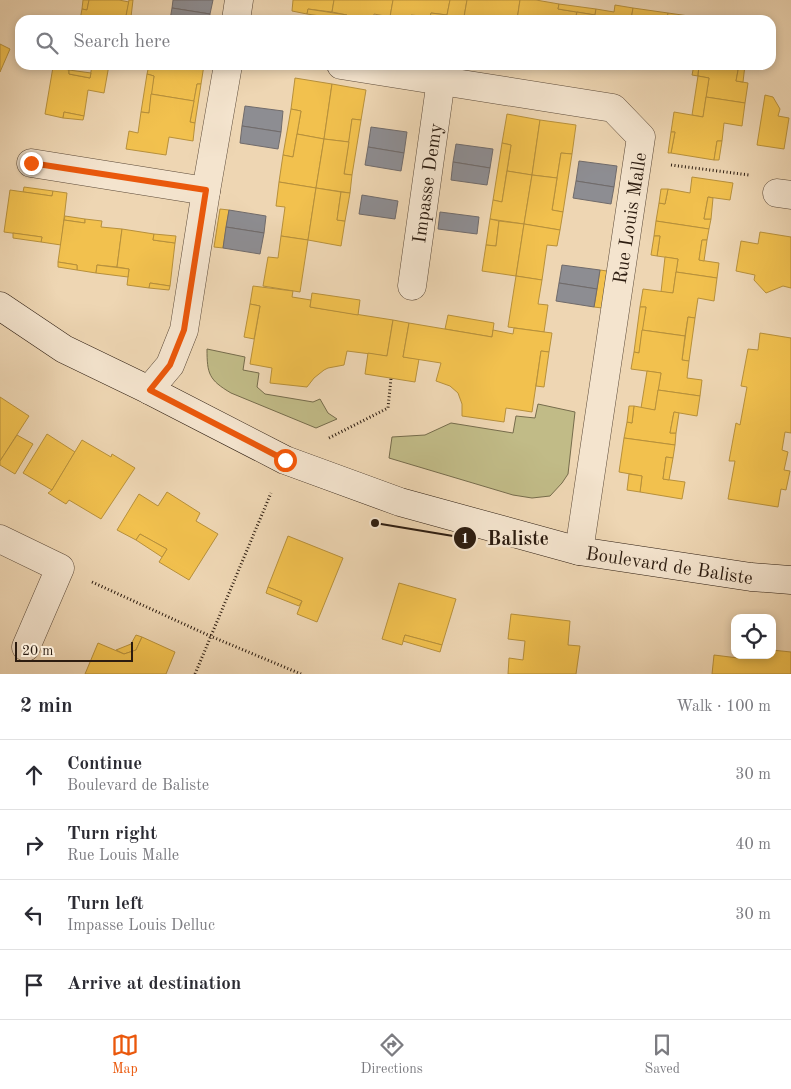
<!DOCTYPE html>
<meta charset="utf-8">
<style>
body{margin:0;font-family:"Old Standard TT",serif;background:#f7f7f7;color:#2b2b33}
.controls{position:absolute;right:15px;bottom:15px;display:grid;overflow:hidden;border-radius:10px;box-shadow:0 2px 8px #0003}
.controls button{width:45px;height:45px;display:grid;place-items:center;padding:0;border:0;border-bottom:1px solid #e1e1e2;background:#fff;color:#2b2b33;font:25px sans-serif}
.scale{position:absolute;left:15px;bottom:12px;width:118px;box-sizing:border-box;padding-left:5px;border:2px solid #2c1c10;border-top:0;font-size:14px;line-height:18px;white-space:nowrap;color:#2c1c10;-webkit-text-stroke:4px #f4e4ce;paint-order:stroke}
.stop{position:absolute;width:15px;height:15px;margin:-11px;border:4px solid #ea580c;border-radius:50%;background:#fff}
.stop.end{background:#ea580c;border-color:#fff;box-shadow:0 1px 5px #0008}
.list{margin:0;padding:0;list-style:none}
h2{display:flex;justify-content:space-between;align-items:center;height:65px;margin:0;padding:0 20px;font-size:21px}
h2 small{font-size:16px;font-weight:400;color:#7c7c81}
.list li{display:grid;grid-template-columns:32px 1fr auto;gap:15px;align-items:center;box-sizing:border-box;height:70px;padding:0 20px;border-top:1px solid #e1e1e2}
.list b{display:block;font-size:19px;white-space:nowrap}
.list p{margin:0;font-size:16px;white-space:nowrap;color:#7c7c81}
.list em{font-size:16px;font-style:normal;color:#7c7c81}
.icon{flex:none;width:28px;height:28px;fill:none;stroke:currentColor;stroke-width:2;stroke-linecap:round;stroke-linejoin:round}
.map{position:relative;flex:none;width:791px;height:674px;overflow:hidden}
.search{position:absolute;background:#fff;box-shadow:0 2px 8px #0003;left:15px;right:15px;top:15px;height:55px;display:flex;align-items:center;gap:12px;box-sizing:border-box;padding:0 18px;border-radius:15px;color:#7c7c81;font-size:19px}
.sheet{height:345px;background:#fff}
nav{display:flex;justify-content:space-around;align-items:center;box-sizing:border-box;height:70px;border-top:1px solid #e1e1e2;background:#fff;font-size:14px;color:#7c7c81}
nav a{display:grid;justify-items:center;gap:2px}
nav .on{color:#ea580c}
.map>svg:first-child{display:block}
</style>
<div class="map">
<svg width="791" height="674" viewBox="0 0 791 674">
<rect width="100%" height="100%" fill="#eed6b3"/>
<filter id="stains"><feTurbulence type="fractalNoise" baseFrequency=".004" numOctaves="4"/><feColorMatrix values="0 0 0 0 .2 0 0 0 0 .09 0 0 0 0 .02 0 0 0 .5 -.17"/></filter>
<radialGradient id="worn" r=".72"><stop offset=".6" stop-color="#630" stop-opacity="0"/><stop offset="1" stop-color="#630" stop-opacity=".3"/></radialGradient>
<!-- green -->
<g fill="#c1bb87" stroke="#766c4c">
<path d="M207,349L245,357L243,370L259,373L257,387L265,394L313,402L320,399L328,413L337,419L316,428L231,393C209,380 207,374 207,349Z"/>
<polygon points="538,404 575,412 568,474 562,483 550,496 532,498 513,495 389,458 392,437 425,435 451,423 513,433 516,416 535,418"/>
</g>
<!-- homes -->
<g fill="#f2c14e" stroke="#b7903b">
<polygon points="83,0 89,0 87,10 82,9"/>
<polygon points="89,0 119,0 129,2 126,16 131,17 130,20 80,20 82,9 87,10"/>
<polygon points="129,0 133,0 131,17 126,16"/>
<polygon points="293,0 334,0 332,12 308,9 307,14 292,11"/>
<polygon points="334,0 393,0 390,17 374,14 373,20 346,20 347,15 332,12"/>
<polygon points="393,0 450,0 447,15 431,13 430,17 411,15 410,19 390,17"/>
<polygon points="450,0 467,0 464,17 479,20 447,20 430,17 431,13 447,15"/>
<polygon points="467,0 520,0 517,20 479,20 464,17"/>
<polygon points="520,0 536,0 559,4 558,9 577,12 575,20 517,20"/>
<polygon points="559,4 596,9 595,15 558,9"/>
<polygon points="615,5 633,8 631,20 575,20 577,12 595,15 596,9 614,12"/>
<polygon points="633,8 668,13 667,19 675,20 631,20"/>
<polygon points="308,9 347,15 346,20 307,14"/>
<polygon points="668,13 689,16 688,20 667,19"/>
<polygon points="0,44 10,49 0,72"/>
<polygon points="92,65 109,65 104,93 88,90 84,116 64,112 63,118 45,114 53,67 69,70 69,74 90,78"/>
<polygon points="149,65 204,65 201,84 197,84 194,101 151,94 154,76 147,74"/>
<polygon points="694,65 699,65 698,76 692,75"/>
<polygon points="699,65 739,65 736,81 748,83 745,103 706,97 709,78 698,76"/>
<polygon points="739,65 745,65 743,82 736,81"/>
<polygon points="69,70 91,73 90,78 69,74"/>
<polygon points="147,74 154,76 149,113 141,112"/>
<polygon points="698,76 709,78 703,117 692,115"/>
<polygon points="295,78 332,84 324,139 297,134 301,111 291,109"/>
<polygon points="197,84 201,84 195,123 190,122"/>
<polygon points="332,84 366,90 361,120 352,119 349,142 324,139"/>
<polygon points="151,94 194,101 190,122 195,123 193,141 169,137 166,155 126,149 129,131 138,133 141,112 149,113"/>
<polygon points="765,95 773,97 780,109 778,116 789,118 784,149 757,145"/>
<polygon points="706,97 745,103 742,126 724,123 722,141 717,141 714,160 671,153 675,132 671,132 674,112 703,117"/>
<polygon points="291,109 301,111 293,157 283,155"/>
<polygon points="64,112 84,116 83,120 63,118"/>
<polygon points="507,114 540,120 532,175 507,171 511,145 502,143"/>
<polygon points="352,119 361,120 352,175 344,174"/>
<polygon points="540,120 576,125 572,154 561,153 557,178 532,175"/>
<polygon points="671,132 675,132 671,153 668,153"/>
<polygon points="297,134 324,139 316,188 279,182 283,155 293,157"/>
<polygon points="324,139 349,142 344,174 352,175 350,193 316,188"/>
<polygon points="717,141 722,141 719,160 714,160"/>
<polygon points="502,143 511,145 502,202 493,200"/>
<polygon points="561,153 572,154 563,212 552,210"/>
<polygon points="507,171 532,175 524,224 490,219 493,200 502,202"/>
<polygon points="532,175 557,178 552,210 563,212 560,230 524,224"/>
<polygon points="692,177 733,183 730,200 708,197 704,219 711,219 709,229 656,221 659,203 665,204 668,189 690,193"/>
<polygon points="279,182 316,188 308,240 281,236 285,207 276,206"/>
<polygon points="24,187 53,191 52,196 23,192"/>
<polygon points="316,188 341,192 337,220 345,221 341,246 308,240"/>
<polygon points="661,189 668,189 665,204 659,203"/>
<polygon points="10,190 52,196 53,191 67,193 61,245 41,242 42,237 4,232"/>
<polygon points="341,192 350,193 345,221 337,220"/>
<polygon points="708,197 713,198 711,219 704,219"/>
<polygon points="220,209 229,210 223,248 214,247"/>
<polygon points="65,216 85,219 85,223 64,220"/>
<polygon points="85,219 102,221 101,227 122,229 117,267 97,265 96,273 77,270 77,265 58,262 64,220 85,223"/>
<polygon points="490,219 499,221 496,246 486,245"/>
<polygon points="499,221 524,224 516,276 482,271 486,245 496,246"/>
<polygon points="656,221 709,229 707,240 702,240 699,260 719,263 717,278 676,272 678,259 657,256 660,236 654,236"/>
<polygon points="524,224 560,230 557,246 547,245 542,280 516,276"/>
<polygon points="122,229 154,234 153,240 175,243 170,286 150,283 149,288 127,285 129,269 117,267"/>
<polygon points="760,232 791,237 791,288 783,286 766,293 754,280 755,275 736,271 741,241 758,244"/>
<polygon points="13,233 42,237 41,242 13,238"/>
<polygon points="154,234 176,236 175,243 153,240"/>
<polygon points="281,236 308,240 300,292 263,286 268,257 278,258"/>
<polygon points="654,236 660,236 657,256 651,255"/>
<polygon points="702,240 707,240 704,261 699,260"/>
<polygon points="665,257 678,259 673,293 661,292"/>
<polygon points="58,262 77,265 77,270 58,267"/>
<polygon points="97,265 129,269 128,277 96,273"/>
<polygon points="600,270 607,271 602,308 594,307"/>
<polygon points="676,272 717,278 714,301 698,298 695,318 688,317 685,336 642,330 646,307 640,307 643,289 673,293"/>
<polygon points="516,276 542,280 538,304 548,305 544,332 508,327"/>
<polygon points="150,283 170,286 169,290 149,288"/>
<polygon points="253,286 293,291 292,297 311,300 310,307 393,320 387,356 347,351 344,365 328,368 324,370 314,378 307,387 270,383 272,368 250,364 260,306 250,304"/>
<polygon points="312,293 360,300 358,315 310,307"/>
<polygon points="250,304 260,306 254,339 244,337"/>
<polygon points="640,307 646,307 639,353 634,352"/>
<polygon points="448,315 494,323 492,337 445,329"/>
<polygon points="688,317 695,318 689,361 682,360"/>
<polygon points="393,320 409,323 403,357 419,359 415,382 365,374 368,353 387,356"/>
<polygon points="409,323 492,337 493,330 513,334 514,328 552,333 549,352 541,351 532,412 506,408 504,422 462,416 462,404 458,393 450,386 436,381 441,363 403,357"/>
<polygon points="642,330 685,336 682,360 689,361 687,378 702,380 700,396 658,390 661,373 631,369 634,352 639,353"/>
<polygon points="760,333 791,338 791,433 785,432 782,450 788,452 784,470 790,471 786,490 781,489 778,507 728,499 735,461 729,461 736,423 740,425 747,387 741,386 748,349 758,350"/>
<polygon points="541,351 549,352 544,387 536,386"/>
<polygon points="647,371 661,373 655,410 641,408"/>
<polygon points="658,390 700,396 697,416 674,412 670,433 676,433 675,445 624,438 627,422 632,423 634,406 655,410"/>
<polygon points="0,397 29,416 0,461"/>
<polygon points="629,406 634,406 632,423 627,422"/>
<polygon points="674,412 679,413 676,433 670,433"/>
<polygon points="47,434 75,452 52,490 23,473"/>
<polygon points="17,435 33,444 15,474 0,465 0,461"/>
<polygon points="624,438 675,445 673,458 666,457 663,479 685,482 682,499 640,492 642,476 619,472"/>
<polygon points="82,440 111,457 112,454 135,468 101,519 69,500 66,504 48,493 52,490"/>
<polygon points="666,457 673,458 669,480 663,479"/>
<polygon points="629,474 642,476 640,492 627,490"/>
<polygon points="167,492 200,513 196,521 218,534 189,580 159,562 167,549 140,534 136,540 117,530 139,494 158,506"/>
<polygon points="140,534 167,549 162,557 136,540"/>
<polygon points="288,536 343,558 317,622 297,614 302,601 268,587"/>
<polygon points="399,583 456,599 442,645 405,635 402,645 382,639"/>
<polygon points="268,587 302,601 299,606 266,593"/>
<polygon points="511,614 570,621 568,645 580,646 576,674 508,674 509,658 523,660 525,641 508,639"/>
<polygon points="136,635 142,637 136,650 124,654 116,650 131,644"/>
<polygon points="405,635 442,645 440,652 403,641"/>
<polygon points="142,637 175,652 166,674 85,674 98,643 124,654 136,650"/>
<polygon points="772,650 791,652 791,674 712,674 714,655 738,658 739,655 772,655"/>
</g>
<!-- industry -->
<g fill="#8d8d92" stroke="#706b6b">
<polygon points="173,0 213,0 210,14 172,8"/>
<polygon points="172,8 210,14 210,20 170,20"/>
<polygon points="245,106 283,111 281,132 242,126"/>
<polygon points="242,126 281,132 278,149 240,143"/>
<polygon points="371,127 407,132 404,153 368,147"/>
<polygon points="456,144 493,149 490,168 453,162"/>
<polygon points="368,147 404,153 401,171 365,165"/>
<polygon points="579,161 617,166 614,187 576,181"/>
<polygon points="453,162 490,168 487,185 451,180"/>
<polygon points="576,181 614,187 611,204 573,198"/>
<polygon points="362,195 398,201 395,219 359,214"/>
<polygon points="229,210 266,216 264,233 226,227"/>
<polygon points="440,212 479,217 477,234 438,229"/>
<polygon points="226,227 264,233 260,254 223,248"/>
<polygon points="562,265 600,270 597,289 559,283"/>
<polygon points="559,283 597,289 594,307 556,301"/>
</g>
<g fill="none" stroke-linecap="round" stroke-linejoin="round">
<defs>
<g id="street">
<polyline points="236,20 239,0"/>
<polyline points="341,65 613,108 641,137 579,551"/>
<polyline points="31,163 206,191"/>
<polyline points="777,193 791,195"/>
<path id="s1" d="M412,286L441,80"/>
<polyline points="149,390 170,365 184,330 206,191 228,65"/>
<polyline points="0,539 60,568 26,647"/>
</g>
<g id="secondary">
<path id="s2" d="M0,306L64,349L149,390L285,460L400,502L579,551L751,577L791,580"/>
</g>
</defs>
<!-- street casing -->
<use href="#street" stroke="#5c4a39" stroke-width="29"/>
<!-- secondary casing -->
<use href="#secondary" stroke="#2c1c10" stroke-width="29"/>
<!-- path -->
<g stroke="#2c1c10" stroke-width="3" stroke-dasharray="1 2.5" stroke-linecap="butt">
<polyline points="671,165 749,175"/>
<polyline points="329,438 388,408 391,378"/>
<polyline points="92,582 210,636 301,674"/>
<polyline points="195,674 271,493"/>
</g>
<!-- street -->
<use href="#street" stroke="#f4e4ce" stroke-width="28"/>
<!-- secondary -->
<use href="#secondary" stroke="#f4e4ce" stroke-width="28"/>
</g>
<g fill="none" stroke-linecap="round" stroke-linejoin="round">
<!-- route -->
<polyline stroke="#ea580c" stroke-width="6" points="31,163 206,190 184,330 170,365 150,390 285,460"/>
</g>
<g text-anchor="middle" stroke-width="5" stroke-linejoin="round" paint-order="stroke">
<!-- street labels -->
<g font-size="19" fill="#2c1c10" stroke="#f4e4ce">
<text dy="7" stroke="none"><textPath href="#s1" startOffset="104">Impasse Demy</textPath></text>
<text transform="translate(629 218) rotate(-81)" y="7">Rue Louis Malle</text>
<text dy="7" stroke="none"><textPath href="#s2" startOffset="724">Boulevard de Baliste</textPath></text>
</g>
</g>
<!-- callouts -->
<path fill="none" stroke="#2c1c10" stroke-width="2" d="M375 523L465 538"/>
<g fill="#2c1c10" stroke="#f4e4ce" stroke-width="2">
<circle cx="375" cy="523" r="5"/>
<circle cx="465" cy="538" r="12"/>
</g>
<g font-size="15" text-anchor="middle" font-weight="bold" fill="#fff">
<text x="465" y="543">1</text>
</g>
<g font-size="20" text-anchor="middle" font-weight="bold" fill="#2c1c10" stroke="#f4e4ce" stroke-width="5" stroke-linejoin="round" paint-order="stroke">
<text x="518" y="545">Baliste</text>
</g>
<rect width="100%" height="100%" filter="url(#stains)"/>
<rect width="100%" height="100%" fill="url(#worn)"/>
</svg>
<div class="controls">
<button><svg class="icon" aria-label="locate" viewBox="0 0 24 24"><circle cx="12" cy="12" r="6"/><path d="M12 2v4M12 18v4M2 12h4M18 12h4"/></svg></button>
</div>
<div class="scale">20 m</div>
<div class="stop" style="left:285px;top:460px"></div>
<div class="stop end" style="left:31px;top:163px"></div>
<div class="search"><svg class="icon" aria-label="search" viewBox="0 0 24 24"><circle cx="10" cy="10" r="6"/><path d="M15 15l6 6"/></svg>Search here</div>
</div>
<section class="sheet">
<h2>2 min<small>Walk · 100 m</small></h2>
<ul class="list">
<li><svg class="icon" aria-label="ahead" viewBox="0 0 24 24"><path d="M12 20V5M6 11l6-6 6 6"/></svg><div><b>Continue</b><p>Boulevard de Baliste</p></div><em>30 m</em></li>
<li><svg class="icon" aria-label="right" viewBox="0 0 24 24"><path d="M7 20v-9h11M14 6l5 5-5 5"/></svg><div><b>Turn right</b><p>Rue Louis Malle</p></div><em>40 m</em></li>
<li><svg class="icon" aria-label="left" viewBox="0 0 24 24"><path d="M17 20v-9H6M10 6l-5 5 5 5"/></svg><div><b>Turn left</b><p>Impasse Louis Delluc</p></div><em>30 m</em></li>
<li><svg class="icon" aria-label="arrive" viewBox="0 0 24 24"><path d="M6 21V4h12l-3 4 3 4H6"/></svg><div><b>Arrive at destination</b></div></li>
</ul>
</section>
<nav>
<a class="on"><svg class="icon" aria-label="map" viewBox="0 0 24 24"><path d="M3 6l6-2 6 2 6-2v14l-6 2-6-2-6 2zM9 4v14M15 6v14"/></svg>Map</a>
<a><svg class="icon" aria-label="directions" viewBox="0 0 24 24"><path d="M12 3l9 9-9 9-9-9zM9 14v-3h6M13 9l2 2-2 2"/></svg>Directions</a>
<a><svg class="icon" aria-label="saved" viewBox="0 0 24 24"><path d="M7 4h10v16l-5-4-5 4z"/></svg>Saved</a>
</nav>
